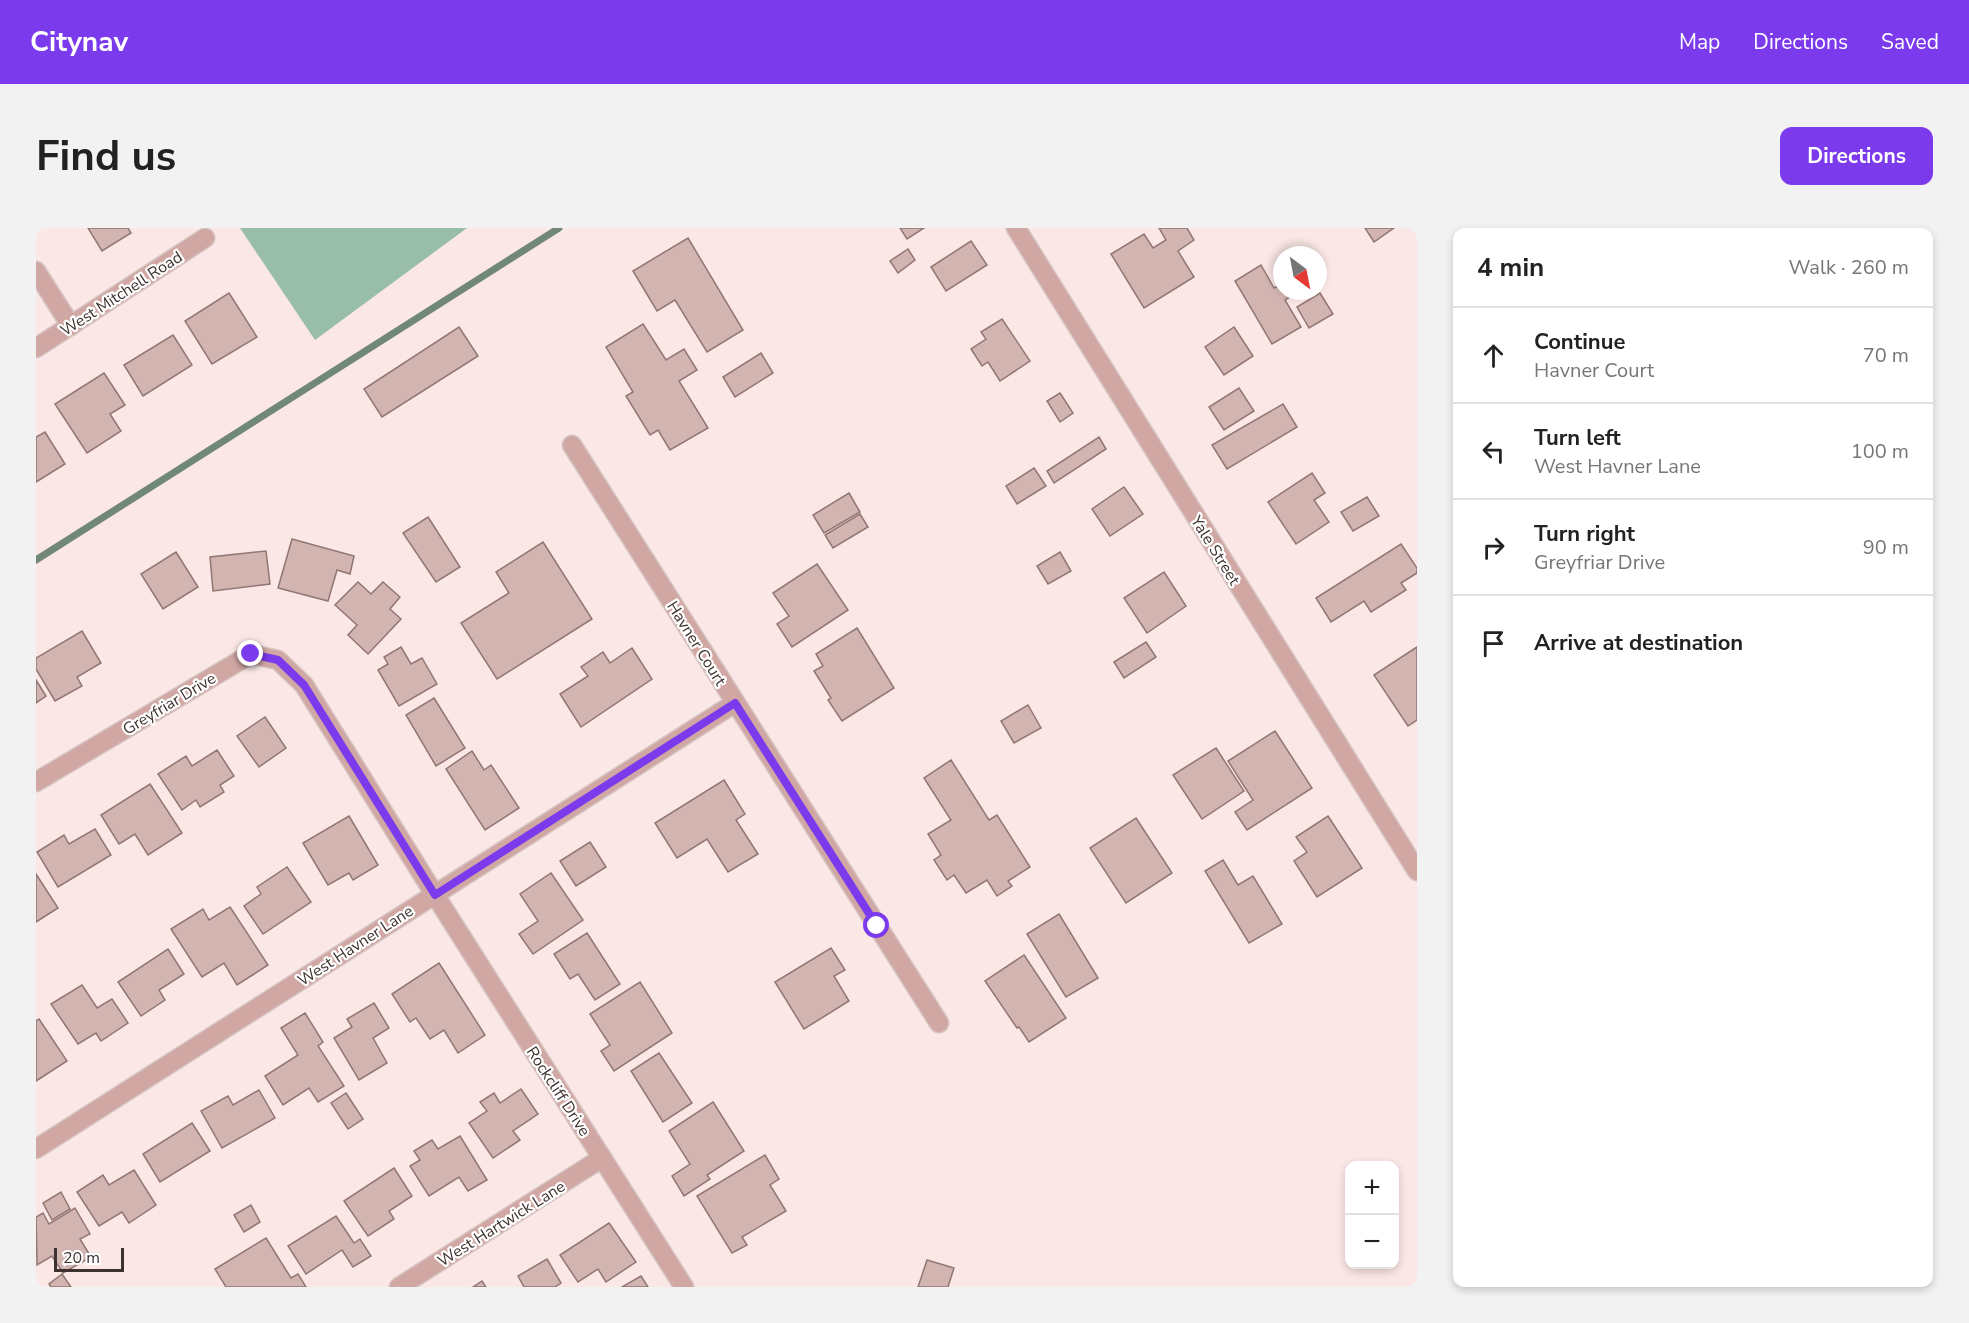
<!DOCTYPE html>
<meta charset="utf-8">
<style>
body{margin:0;font-family:"Nunito Sans",sans-serif;background:#f2f2f2;color:#222}
.controls{position:absolute;right:18px;bottom:18px;display:grid;overflow:hidden;border-radius:12px;box-shadow:0 3px 9px #0003}
.controls button{width:54px;height:54px;display:grid;place-items:center;padding:0;border:0;border-bottom:2px solid #e0e0e0;background:#fff;color:#222;font:30px sans-serif}
.compass{position:absolute;left:1237px;top:18px;width:54px;height:54px;border-radius:50%;background:#fff;box-shadow:0 3px 9px #0003;rotate:148deg}
.scale{position:absolute;left:18px;bottom:15px;width:70px;box-sizing:border-box;padding-left:6px;border:3px solid #3e3230;border-top:0;font-size:16px;line-height:21px;white-space:nowrap;color:#3e3230;-webkit-text-stroke:4px #fff;paint-order:stroke}
.stop{position:absolute;width:18px;height:18px;margin:-14px;border:4px solid #7c3aed;border-radius:50%;background:#fff}
.stop.end{background:#7c3aed;border-color:#fff;box-shadow:0 2px 6px #0008}
.list{margin:0;padding:0;list-style:none}
h2{display:flex;justify-content:space-between;align-items:center;height:78px;margin:0;padding:0 24px;font-size:26px}
h2 small{font-size:20px;font-weight:400;color:#767676}
.list li{display:grid;grid-template-columns:39px 1fr auto;gap:18px;align-items:center;box-sizing:border-box;height:96px;padding:0 24px;border-top:2px solid #e0e0e0}
.list b{display:block;font-size:22px;white-space:nowrap}
.list p{margin:0;font-size:20px;white-space:nowrap;color:#767676}
.list em{font-size:20px;font-style:normal;color:#767676}
.icon{flex:none;width:33px;height:33px;fill:none;stroke:currentColor;stroke-width:2;stroke-linecap:round;stroke-linejoin:round}
.map{position:relative;flex:none;width:1381px;height:1059px;overflow:hidden;border-radius:12px}
header{display:flex;align-items:center;gap:36px;box-sizing:border-box;height:84px;padding:0 30px;background:#7c3aed;color:#fff}
header strong{font-size:28px}
nav{display:flex;gap:33px;margin-inline-start:auto;font-size:21px}
.intro{display:flex;align-items:center;justify-content:space-between;box-sizing:border-box;height:144px;padding:0 36px}
h1{margin:0;font-size:42px}
.button{padding:15px 27px;border-radius:12px;background:#7c3aed;color:#fff;font-size:21px;font-weight:700}
main{display:flex;gap:36px;padding:0 36px}
aside{flex:1;background:#fff;border-radius:12px;box-shadow:0 3px 9px #0003}
.map>svg:first-child{display:block}
</style>
<header>
<strong>Citynav</strong>
<nav><a>Map</a><a>Directions</a><a>Saved</a></nav>
</header>
<div class="intro"><h1>Find us</h1><a class="button">Directions</a></div>
<main>
<div class="map">
<svg width="1381" height="1059" viewBox="0 0 1381 1059">
<rect width="100%" height="100%" fill="#fbe8e6"/>
<!-- forest -->
<polygon fill="#98bdab" points="204,0 431,0 279,112"/>
<g fill="none" stroke-linecap="round" stroke-linejoin="round">
<!-- stream -->
<polyline stroke="#71877a" stroke-width="7" points="0,332 523,0"/>
</g>
<!-- building -->
<g fill="#d2b4b1" stroke="#917673" stroke-width="1.5">
<polygon points="52,0 92,0 95,5 66,23"/>
<polygon points="864,0 888,0 871,11"/>
<polygon points="1123,0 1151,0 1158,12 1142,23 1158,49 1108,80 1075,26 1108,6 1117,20 1130,12"/>
<polygon points="1329,0 1358,0 1338,14"/>
<polygon points="652,10 707,102 671,124 639,72 621,83 597,43"/>
<polygon points="935,13 951,37 910,63 895,39"/>
<polygon points="872,21 879,32 862,45 854,33"/>
<polygon points="1225,37 1238,60 1246,56 1246,63 1254,63 1257,67 1249,72 1265,99 1236,116 1199,53"/>
<polygon points="193,65 221,109 176,136 149,93"/>
<polygon points="1284,65 1297,86 1273,100 1261,79"/>
<polygon points="966,91 994,133 964,153 952,134 946,138 935,121 950,111 945,104"/>
<polygon points="607,96 630,132 648,121 661,142 643,153 672,200 634,222 622,202 614,207 590,168 597,164 570,119"/>
<polygon points="423,99 442,128 346,189 328,161"/>
<polygon points="1198,99 1217,128 1188,147 1169,119"/>
<polygon points="137,107 156,137 107,168 88,137"/>
<polygon points="725,125 737,145 699,169 687,149"/>
<polygon points="68,145 89,177 74,186 85,203 51,225 19,176"/>
<polygon points="1203,160 1218,183 1188,202 1173,179"/>
<polygon points="1024,165 1037,185 1024,194 1011,173"/>
<polygon points="1247,176 1261,199 1191,241 1176,217"/>
<polygon points="9,204 29,236 0,254 0,209"/>
<polygon points="1063,209 1070,221 1018,255 1011,243"/>
<polygon points="998,240 1010,258 981,276 970,258"/>
<polygon points="1276,245 1289,265 1278,272 1293,294 1260,316 1232,274"/>
<polygon points="1088,259 1107,286 1074,308 1056,281"/>
<polygon points="813,265 824,284 788,305 777,287"/>
<polygon points="1331,269 1343,288 1317,303 1305,284"/>
<polygon points="824,286 832,299 797,320 789,307"/>
<polygon points="392,289 424,339 400,354 367,305"/>
<polygon points="256,311 318,328 314,346 301,342 292,373 242,360"/>
<polygon points="507,314 556,391 461,451 425,395 473,365 460,344"/>
<polygon points="1365,316 1381,340 1381,345 1365,355 1370,362 1335,384 1328,373 1295,394 1280,370"/>
<polygon points="230,323 234,356 177,363 174,329"/>
<polygon points="140,324 162,359 127,381 105,346"/>
<polygon points="1024,324 1035,343 1012,356 1001,338"/>
<polygon points="781,336 812,382 756,419 741,396 753,388 737,365"/>
<polygon points="1128,344 1150,378 1111,405 1088,370"/>
<polygon points="322,354 335,366 347,354 364,369 354,381 365,391 332,426 312,407 321,397 299,377"/>
<polygon points="821,400 858,460 806,493 792,472 795,470 778,443 787,438 780,426"/>
<polygon points="46,403 65,435 41,449 46,458 19,473 0,441 0,430"/>
<polygon points="1110,414 1120,429 1088,450 1078,434"/>
<polygon points="365,419 375,436 386,430 401,456 363,478 342,442 352,436 348,429"/>
<polygon points="1381,419 1381,492 1372,498 1338,447"/>
<polygon points="596,420 616,451 545,499 524,466 552,448 545,439 567,424 574,435"/>
<polygon points="0,452 10,468 0,475"/>
<polygon points="398,470 429,520 400,538 370,487"/>
<polygon points="992,477 1005,500 978,515 965,493"/>
<polygon points="229,489 250,520 223,539 201,508"/>
<polygon points="1239,503 1276,560 1211,602 1199,584 1217,572 1192,533"/>
<polygon points="1180,520 1208,563 1166,591 1137,547"/>
<polygon points="181,522 198,548 184,557 188,564 164,579 160,572 146,582 122,546 150,528 156,538"/>
<polygon points="436,523 448,542 455,537 483,580 449,602 410,541"/>
<polygon points="915,532 953,592 961,587 994,639 972,653 976,658 961,668 951,652 930,665 918,647 911,652 898,632 905,627 892,606 915,592 888,550"/>
<polygon points="688,552 709,586 700,592 722,626 692,644 671,611 641,630 619,595"/>
<polygon points="114,556 146,605 112,627 99,606 83,616 65,587"/>
<polygon points="313,588 342,637 317,652 313,645 292,657 267,615"/>
<polygon points="1292,588 1326,640 1281,669 1258,633 1271,624 1260,609"/>
<polygon points="1100,590 1136,645 1090,675 1054,620"/>
<polygon points="59,601 75,627 22,659 1,624 28,607 33,616"/>
<polygon points="554,614 570,639 540,658 524,633"/>
<polygon points="1187,632 1202,657 1217,648 1246,696 1213,715 1169,643"/>
<polygon points="251,639 275,674 227,706 208,678 225,666 221,659"/>
<polygon points="515,645 547,692 497,726 483,706 502,693 484,666"/>
<polygon points="0,646 22,680 0,694"/>
<polygon points="194,679 232,737 201,757 188,735 166,749 135,701 167,681 173,692"/>
<polygon points="1023,686 1062,750 1030,769 991,706"/>
<polygon points="551,705 584,756 559,772 542,746 534,751 518,726"/>
<polygon points="795,720 809,742 798,748 813,773 768,801 739,754"/>
<polygon points="132,721 148,746 123,762 129,772 105,788 82,754"/>
<polygon points="988,727 1030,790 993,814 983,799 981,800 949,753"/>
<polygon points="403,735 449,807 422,825 408,802 394,811 380,790 374,794 356,766"/>
<polygon points="604,754 636,805 578,843 565,823 574,817 554,786"/>
<polygon points="46,757 61,780 76,771 92,795 65,813 60,805 42,816 15,776"/>
<polygon points="338,775 353,800 337,810 351,835 323,852 298,810 316,799 311,791"/>
<polygon points="269,785 287,814 282,818 308,858 282,874 273,860 247,877 229,848 262,827 245,800"/>
<polygon points="3,791 31,833 0,853 0,793"/>
<polygon points="623,825 656,875 627,894 595,843"/>
<polygon points="485,861 502,886 477,903 484,912 457,930 433,895 451,883 444,874 458,865 464,875"/>
<polygon points="223,862 239,890 186,920 165,883 192,868 197,877"/>
<polygon points="310,865 327,891 312,901 295,875"/>
<polygon points="677,874 708,923 671,947 674,951 648,968 636,948 654,936 633,903"/>
<polygon points="156,895 174,923 124,954 107,926"/>
<polygon points="424,908 451,952 432,963 423,949 393,968 374,938 384,932 378,923 396,912 402,921"/>
<polygon points="729,927 743,951 734,957 750,983 706,1009 711,1017 696,1025 661,968"/>
<polygon points="358,940 376,968 353,983 358,991 332,1008 308,973"/>
<polygon points="98,942 120,977 93,995 86,984 63,998 41,964 67,947 73,957"/>
<polygon points="25,964 34,981 16,992 7,975"/>
<polygon points="215,977 224,994 208,1004 198,987"/>
<polygon points="39,980 54,1006 44,1011 55,1029 27,1045 16,1028 1,1037 0,989 7,985 13,996"/>
<polygon points="300,988 318,1015 324,1011 335,1028 317,1039 306,1022 270,1046 252,1018"/>
<polygon points="573,995 600,1034 570,1054 562,1041 542,1054 524,1027"/>
<polygon points="230,1010 255,1050 262,1046 270,1059 190,1059 179,1041"/>
<polygon points="511,1031 525,1055 519,1059 488,1059 482,1048"/>
<polygon points="891,1032 918,1040 912,1059 882,1059"/>
<polygon points="26,1046 35,1059 15,1059 13,1056"/>
<polygon points="605,1048 612,1059 586,1059"/>
<polygon points="446,1053 450,1059 437,1059"/>
</g>
<g fill="none" stroke-linecap="round" stroke-linejoin="round">
<defs>
<g id="street">
<polyline points="980,0 1381,643"/>
<polyline points="0,43 35,98"/>
<polyline points="0,120 169,10"/>
<polyline points="536,217 903,795"/>
<polyline points="0,554 215,426 242,432 268,457 399,667 648,1059"/>
<polyline points="0,921 699,475"/>
<polyline points="363,1059 566,930"/>
</g>
</defs>
<!-- street casing -->
<use href="#street" stroke="#d5c4c2" stroke-width="21"/>
<!-- street -->
<use href="#street" stroke="#d0a7a3" stroke-width="18"/>
</g>
<g fill="none" stroke-linecap="round" stroke-linejoin="round">
<!-- route -->
<polyline stroke="#7c3aed" stroke-width="8" points="215,426 242,432 268,457 399,667 699,475 841,698"/>
</g>
<g text-anchor="middle" stroke-width="4.5" stroke-linejoin="round" paint-order="stroke">
<!-- street labels -->
<g font-size="16" fill="#3e3230" stroke="#fff">
<text transform="translate(85 65) rotate(-33)" y="6">West Mitchell Road</text>
<text transform="translate(1180 322) rotate(58)" y="6">Yale Street</text>
<text transform="translate(661 415) rotate(58)" y="6">Havner Court</text>
<text transform="translate(133 475) rotate(-31)" y="6">Greyfriar Drive</text>
<text transform="translate(319 717) rotate(-33)" y="6">West Havner Lane</text>
<text transform="translate(523 863) rotate(57)" y="6">Rockcliff Drive</text>
<text transform="translate(465 995) rotate(-32)" y="6">West Hartwick Lane</text>
</g>
</g>
</svg>
<div class="controls">
<button>+</button>
<button>−</button>
</div>
<svg class="compass" viewBox="-18 -18 36 36"><path d="M0-13l5 13h-10z" fill="#e53935"/><path d="M0 13l5-13h-10z" fill="#767676"/></svg>
<div class="scale">20 m</div>
<div class="stop" style="left:841px;top:698px"></div>
<div class="stop end" style="left:215px;top:426px"></div>
</div>
<aside>
<h2>4 min<small>Walk · 260 m</small></h2>
<ul class="list">
<li><svg class="icon" aria-label="ahead" viewBox="0 0 24 24"><path d="M12 20V5M6 11l6-6 6 6"/></svg><div><b>Continue</b><p>Havner Court</p></div><em>70 m</em></li>
<li><svg class="icon" aria-label="left" viewBox="0 0 24 24"><path d="M17 20v-9H6M10 6l-5 5 5 5"/></svg><div><b>Turn left</b><p>West Havner Lane</p></div><em>100 m</em></li>
<li><svg class="icon" aria-label="right" viewBox="0 0 24 24"><path d="M7 20v-9h11M14 6l5 5-5 5"/></svg><div><b>Turn right</b><p>Greyfriar Drive</p></div><em>90 m</em></li>
<li><svg class="icon" aria-label="arrive" viewBox="0 0 24 24"><path d="M6 21V4h12l-3 4 3 4H6"/></svg><div><b>Arrive at destination</b></div></li>
</ul>
</aside>
</main>
